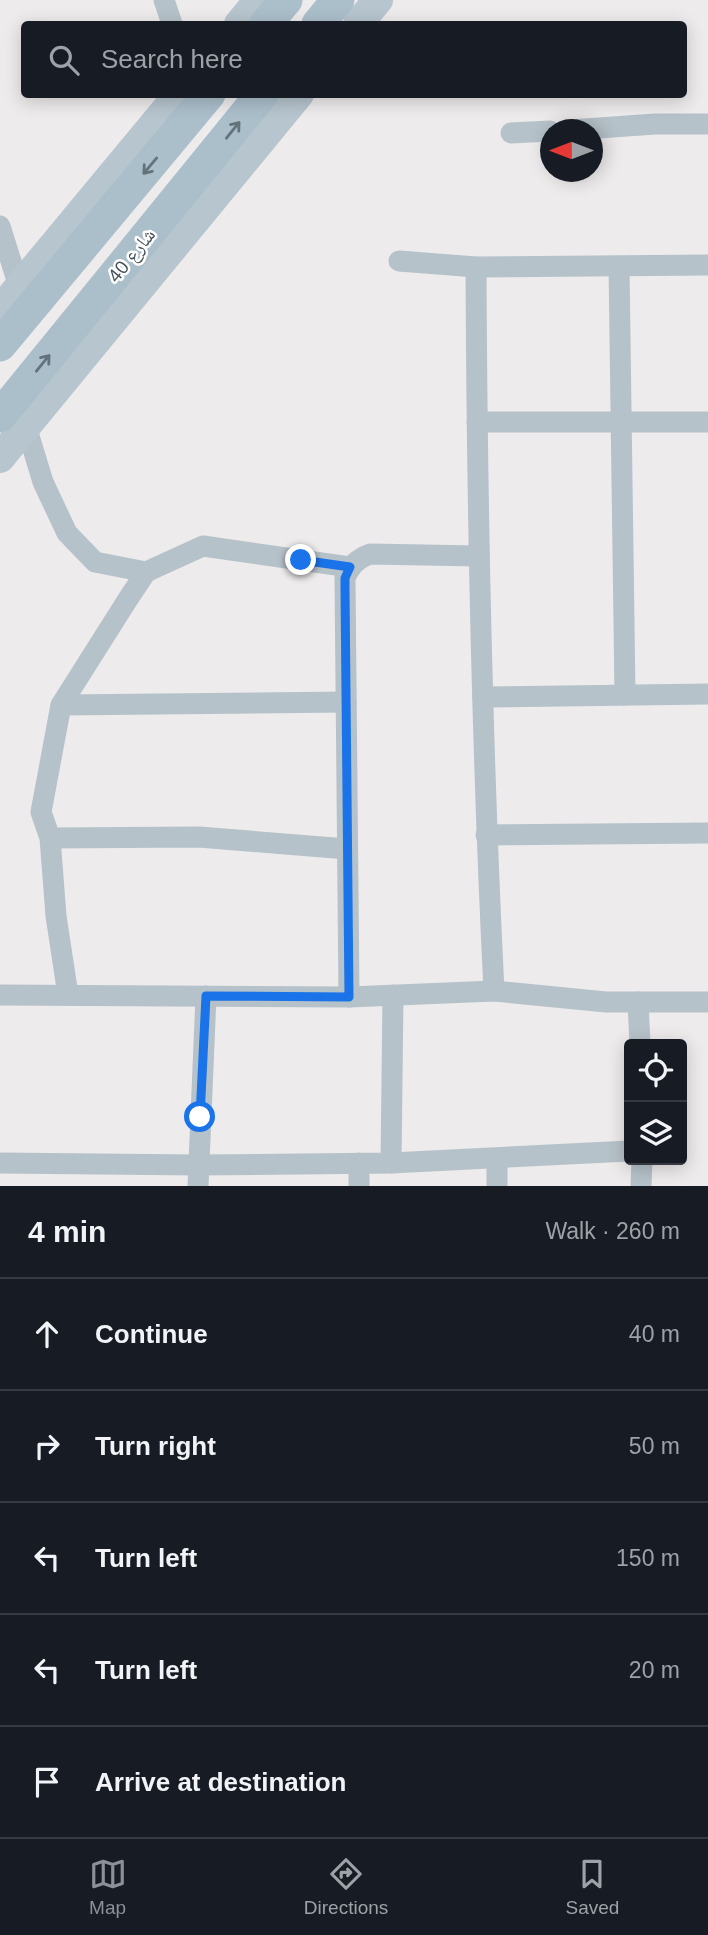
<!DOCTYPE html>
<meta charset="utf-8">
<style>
body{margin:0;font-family:Arial,"Noto Naskh Arabic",sans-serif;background:#242831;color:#f1f3f6}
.controls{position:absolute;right:21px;bottom:21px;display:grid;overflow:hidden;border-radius:7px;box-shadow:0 4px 18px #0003}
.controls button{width:63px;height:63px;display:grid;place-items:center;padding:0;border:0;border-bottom:2px solid #363941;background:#171b24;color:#f1f3f6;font:35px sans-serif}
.compass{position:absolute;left:540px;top:119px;width:63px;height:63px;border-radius:50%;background:#171b24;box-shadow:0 4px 18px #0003;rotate:270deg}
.stop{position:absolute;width:21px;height:21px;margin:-16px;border:5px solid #1a73e8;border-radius:50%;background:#fff}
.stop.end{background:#1a73e8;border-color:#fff;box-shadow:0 2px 7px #0008}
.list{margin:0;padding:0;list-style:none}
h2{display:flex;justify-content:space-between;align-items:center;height:91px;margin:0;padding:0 28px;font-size:30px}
h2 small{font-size:23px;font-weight:400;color:#9ea1a6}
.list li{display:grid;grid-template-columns:46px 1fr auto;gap:21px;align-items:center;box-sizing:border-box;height:112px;padding:0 28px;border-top:2px solid #363941}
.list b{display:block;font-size:26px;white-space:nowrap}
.list em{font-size:23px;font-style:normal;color:#9ea1a6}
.icon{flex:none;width:38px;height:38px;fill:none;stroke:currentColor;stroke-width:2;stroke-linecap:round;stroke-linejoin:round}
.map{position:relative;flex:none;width:708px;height:1186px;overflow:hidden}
.search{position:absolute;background:#171b24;box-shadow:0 4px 18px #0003;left:21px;right:21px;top:21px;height:77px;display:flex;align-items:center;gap:18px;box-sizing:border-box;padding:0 24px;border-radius:7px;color:#9ea1a6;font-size:26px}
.sheet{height:651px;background:#171b24}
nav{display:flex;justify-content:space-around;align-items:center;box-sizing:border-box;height:98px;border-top:2px solid #363941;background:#171b24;font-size:19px;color:#9ea1a6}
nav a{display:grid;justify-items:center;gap:4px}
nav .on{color:#8c9099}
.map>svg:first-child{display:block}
</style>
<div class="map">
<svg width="708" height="1186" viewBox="0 0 708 1186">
<rect width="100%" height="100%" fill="#eeebec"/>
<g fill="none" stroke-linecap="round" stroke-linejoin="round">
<!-- street -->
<g stroke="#b6c2c9" stroke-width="21">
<polyline points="164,0 172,24"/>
<polyline points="571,130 655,124 708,124"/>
<polyline points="511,133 550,131"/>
<polyline points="0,226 19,287"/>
<polyline points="399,261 476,267 708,265"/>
<polyline points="619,266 625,695"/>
<path d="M476,267C477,508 482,750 494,991"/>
<polyline points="477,422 708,422"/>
<polyline points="26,426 43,482 67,533 95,562 146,572"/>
<polyline points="483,697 708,694"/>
<polyline points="61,705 346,702"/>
<polyline points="486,835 708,833"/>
<polyline points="50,838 199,837 347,849"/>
<polyline points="0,995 349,997 494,991 606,1002 708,1002"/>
<polyline points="68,995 56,916 50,838 41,812 61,705 128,599 146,572 203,546 350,567"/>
<path d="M349,997L345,578C351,565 357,559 370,554L478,556"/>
<polyline points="638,1002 640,1044"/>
<polyline points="497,1158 497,1186"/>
<polyline points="0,1163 198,1165 391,1163 629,1151"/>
<polyline points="391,1163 393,995"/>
<polyline points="198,1186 206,996"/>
<polyline points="359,1186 359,1163"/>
<polyline points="641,1186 642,1160"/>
</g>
<!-- secondary -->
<g stroke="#b7c5ce" stroke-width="30">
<polyline points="239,24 259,0"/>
<polyline points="358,24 378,0"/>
<polyline points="0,310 179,94"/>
<polyline points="0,458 299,94"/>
</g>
<!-- primary -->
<g stroke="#abbfcb" stroke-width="33">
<polyline points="266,24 286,0"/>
<polyline points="318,24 338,0"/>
<polyline points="0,345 209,94"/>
<polyline points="0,416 262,94"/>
</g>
</g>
<!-- one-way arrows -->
<defs><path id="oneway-shaft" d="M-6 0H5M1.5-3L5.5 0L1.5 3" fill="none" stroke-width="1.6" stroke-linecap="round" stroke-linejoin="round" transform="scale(1.75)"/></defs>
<g stroke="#63727b">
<use href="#oneway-shaft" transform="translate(233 130) rotate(-51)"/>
<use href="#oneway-shaft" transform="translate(150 166) rotate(130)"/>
<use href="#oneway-shaft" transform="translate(43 363) rotate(-51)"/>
</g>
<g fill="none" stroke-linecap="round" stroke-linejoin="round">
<!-- route -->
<polyline stroke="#1a73e8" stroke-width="9" points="200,1117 206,996 349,997 345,590 345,578 350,567 301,560"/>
</g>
<g text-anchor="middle" stroke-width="5" stroke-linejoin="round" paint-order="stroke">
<!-- street labels -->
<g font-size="19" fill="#445159" stroke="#fff">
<text transform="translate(131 255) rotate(-51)" y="7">شارع 40</text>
</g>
</g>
</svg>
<div class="controls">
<button><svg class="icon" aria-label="locate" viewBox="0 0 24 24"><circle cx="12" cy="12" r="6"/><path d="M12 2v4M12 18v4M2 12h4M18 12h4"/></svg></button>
<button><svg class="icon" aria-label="layers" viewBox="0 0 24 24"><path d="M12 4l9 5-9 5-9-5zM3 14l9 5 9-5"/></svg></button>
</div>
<svg class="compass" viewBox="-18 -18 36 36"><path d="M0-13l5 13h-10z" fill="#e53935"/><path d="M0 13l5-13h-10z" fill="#9ea1a6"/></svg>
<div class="stop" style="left:200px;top:1117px"></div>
<div class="stop end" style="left:301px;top:560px"></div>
<div class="search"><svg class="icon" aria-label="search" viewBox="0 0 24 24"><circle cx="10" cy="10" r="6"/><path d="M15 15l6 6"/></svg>Search here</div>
</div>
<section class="sheet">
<h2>4 min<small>Walk · 260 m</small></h2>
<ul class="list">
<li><svg class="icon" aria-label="ahead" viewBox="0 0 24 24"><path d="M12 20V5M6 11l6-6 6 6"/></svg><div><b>Continue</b></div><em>40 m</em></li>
<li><svg class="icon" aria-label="right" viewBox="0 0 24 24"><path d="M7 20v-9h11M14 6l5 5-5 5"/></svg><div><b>Turn right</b></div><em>50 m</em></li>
<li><svg class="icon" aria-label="left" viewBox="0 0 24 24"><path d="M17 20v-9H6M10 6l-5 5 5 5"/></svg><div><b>Turn left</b></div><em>150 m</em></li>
<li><svg class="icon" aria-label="left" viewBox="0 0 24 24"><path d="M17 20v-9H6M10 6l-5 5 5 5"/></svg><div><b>Turn left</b></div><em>20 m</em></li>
<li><svg class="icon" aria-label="arrive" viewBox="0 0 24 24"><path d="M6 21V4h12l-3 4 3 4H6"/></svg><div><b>Arrive at destination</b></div></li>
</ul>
</section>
<nav>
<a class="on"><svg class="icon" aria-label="map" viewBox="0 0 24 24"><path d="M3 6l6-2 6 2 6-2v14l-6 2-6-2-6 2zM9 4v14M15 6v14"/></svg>Map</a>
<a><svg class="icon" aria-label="directions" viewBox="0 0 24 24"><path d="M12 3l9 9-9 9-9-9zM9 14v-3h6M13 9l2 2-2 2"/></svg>Directions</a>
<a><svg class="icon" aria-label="saved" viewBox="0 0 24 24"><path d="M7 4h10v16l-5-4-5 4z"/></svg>Saved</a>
</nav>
